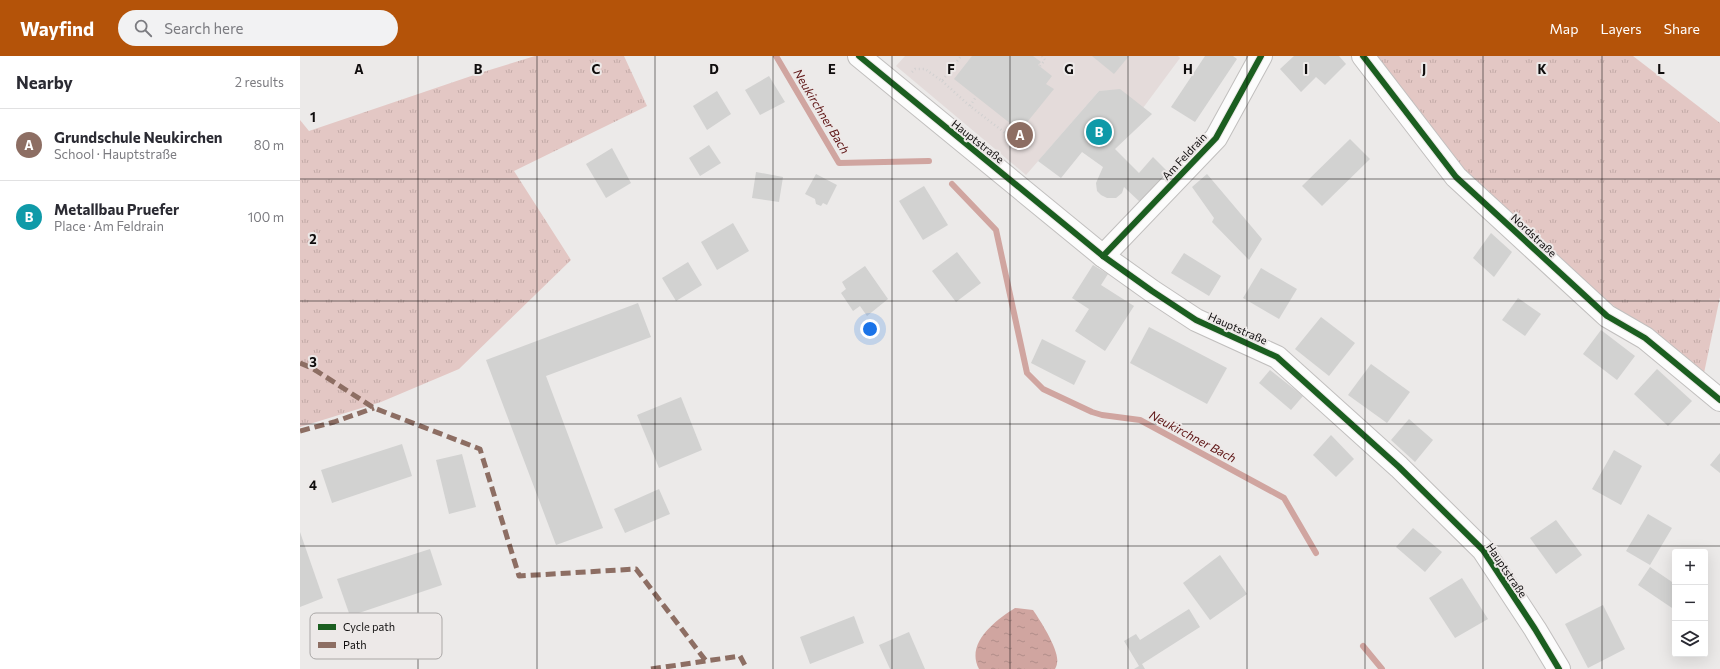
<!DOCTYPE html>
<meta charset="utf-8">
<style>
body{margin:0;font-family:Commissioner,sans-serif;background:#f2f2f3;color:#2b2b33}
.controls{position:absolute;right:12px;bottom:12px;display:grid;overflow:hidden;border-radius:4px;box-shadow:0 4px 16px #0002}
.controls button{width:36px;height:36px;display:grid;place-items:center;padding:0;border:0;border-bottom:1px solid #e1e1e2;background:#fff;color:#2b2b33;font:20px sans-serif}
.you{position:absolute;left:570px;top:273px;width:14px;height:14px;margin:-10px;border:3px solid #fff;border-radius:50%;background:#1a73e8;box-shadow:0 0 0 6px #1a73e833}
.badge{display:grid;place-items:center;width:26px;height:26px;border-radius:50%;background:#b45309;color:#fff;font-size:13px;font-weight:700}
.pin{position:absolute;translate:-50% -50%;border:2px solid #fff;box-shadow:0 1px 4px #0006}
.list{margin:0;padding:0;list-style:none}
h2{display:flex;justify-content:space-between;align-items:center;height:52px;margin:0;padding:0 16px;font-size:17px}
h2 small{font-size:13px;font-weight:400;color:#7c7c81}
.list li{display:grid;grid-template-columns:26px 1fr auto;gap:12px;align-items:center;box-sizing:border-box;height:72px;padding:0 16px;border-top:1px solid #e1e1e2}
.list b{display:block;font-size:15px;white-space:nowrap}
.list p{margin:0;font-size:13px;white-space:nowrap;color:#7c7c81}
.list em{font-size:13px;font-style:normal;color:#7c7c81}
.icon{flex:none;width:22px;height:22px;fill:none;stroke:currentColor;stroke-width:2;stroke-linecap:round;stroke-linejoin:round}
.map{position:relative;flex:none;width:1420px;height:613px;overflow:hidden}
header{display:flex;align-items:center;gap:24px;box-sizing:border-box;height:56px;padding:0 20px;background:#b45309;color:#fff}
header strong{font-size:19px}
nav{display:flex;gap:22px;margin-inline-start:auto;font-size:14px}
.search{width:280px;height:36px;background:#f2f2f3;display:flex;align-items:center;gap:10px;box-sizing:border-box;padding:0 14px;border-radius:22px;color:#7c7c81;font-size:15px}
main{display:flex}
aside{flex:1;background:#fff}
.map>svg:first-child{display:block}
.built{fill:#e4dbda}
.grass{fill:url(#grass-tufts)}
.water{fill:url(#water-ripples)}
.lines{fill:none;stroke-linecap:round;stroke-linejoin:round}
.stream{stroke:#d0a5a0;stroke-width:6}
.building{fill:#d2d2d1}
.street-casing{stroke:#c1bfbe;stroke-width:24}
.secondary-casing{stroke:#c1bfbe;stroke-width:24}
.path{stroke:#d1d0d0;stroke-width:2.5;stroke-dasharray:1 3;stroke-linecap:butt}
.street{stroke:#fcfcfc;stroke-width:22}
.secondary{stroke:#fcfcfc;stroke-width:22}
.quiet{stroke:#8d6e63;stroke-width:5;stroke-dasharray:10 5;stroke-linecap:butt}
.cycleway-casing{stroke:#ede9e8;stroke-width:8}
.cycleway{stroke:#1b5e20;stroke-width:6}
.grid{fill:none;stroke:#0f0d0d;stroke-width:1;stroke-opacity:0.55}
.labels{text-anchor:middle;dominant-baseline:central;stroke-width:4;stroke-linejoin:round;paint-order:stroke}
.street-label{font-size:11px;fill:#0f0d0d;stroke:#ede9e8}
.water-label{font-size:12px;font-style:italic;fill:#5c1212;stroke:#ede9e8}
.key{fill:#ede9e8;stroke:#aaa7a6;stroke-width:1}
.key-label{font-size:11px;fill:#0f0d0d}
.grid-label{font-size:13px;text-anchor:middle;font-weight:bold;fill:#0f0d0d;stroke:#ede9e8;stroke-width:4;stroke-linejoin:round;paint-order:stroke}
</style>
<header>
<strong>Wayfind</strong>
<div class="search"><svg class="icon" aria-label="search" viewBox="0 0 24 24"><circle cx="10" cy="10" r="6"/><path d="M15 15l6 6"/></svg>Search here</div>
<nav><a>Map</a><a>Layers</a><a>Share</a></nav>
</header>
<main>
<aside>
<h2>Nearby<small>2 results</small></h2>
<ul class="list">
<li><span class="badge" style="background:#8d6e63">A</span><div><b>Grundschule Neukirchen</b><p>School · Hauptstraße</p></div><em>80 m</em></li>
<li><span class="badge" style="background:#0f9aa8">B</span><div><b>Metallbau Pruefer</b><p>Place · Am Feldrain</p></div><em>100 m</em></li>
</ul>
</aside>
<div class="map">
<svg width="1420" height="613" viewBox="0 0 1420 613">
<defs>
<pattern id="grass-tufts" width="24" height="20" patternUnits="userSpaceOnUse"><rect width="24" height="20" fill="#e3c7c4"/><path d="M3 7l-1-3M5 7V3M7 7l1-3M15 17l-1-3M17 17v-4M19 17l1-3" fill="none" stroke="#c2aaa7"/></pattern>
<pattern id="water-ripples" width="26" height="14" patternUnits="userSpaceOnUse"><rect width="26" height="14" fill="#d0a5a0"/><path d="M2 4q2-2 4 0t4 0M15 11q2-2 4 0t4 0" fill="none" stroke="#b18d89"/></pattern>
</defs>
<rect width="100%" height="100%" fill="#eceae9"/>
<!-- built -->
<path class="built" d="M605,0H878L880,2L843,52L820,34L799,35L726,119L596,10Z"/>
<!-- grass -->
<g class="grass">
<path d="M235,0H324L347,50L214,115L271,204L159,313L81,346L0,371V64L9,75L183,16Z"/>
<path d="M1070,0H1333L1420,67V241L1404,317L1275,221L1167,118Z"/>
</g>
<!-- water -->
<path class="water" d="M715,552L733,554C740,564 760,595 757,607C757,609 756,611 755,613H679C665,587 696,564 715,552Z"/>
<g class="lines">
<!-- stream -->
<g class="stream">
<path d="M476,0L539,107L629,105"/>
<path d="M652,128L696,174L727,317L743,333L792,356L802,359L840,364L984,442L1016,497"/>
<path d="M1063,590L1082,613"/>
</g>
</g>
<!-- building -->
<g class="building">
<path d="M672,0H733L741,6L738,9L752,20L746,28L754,33L720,75L654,23Z"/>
<path d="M792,0H829L814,18Z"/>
<path d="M905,0H933L937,3L895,66L871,51Z"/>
<path d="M994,0H1039L1046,8L1025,29L1016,21L1001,36L980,13Z"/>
<path d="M469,20L485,46L460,59L445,34Z"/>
<path d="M820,33L852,58L815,93L839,117L853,101L869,117L841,147L824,131L822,137L816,142H807L801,139L797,135L796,127L803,111L782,96L761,122L738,105L799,35Z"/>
<path d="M417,35L431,58L407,74L393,50Z"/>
<path d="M1050,83L1070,103L1022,150L1002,130Z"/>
<path d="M409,89L421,107L400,120L389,102Z"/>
<path d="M312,92L331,127L306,142L286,108Z"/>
<path d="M456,116L483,121L479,146L452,142Z"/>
<path d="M516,118L537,129L527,149L523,147L521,150L516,148L515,143L505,138Z"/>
<path d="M907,118L962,183L949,204L912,166L914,162L892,131Z"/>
<path d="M624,130L648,169L623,184L599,145Z"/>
<path d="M433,167L449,195L417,214L401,186Z"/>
<path d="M1191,177L1212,196L1194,221L1173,202Z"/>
<path d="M657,196L681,227L656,246L632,215Z"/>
<path d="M884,197L921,220L909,240L871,217Z"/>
<path d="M388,206L402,229L376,245L362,222Z"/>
<path d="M793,209L808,218L801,229L834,250L805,295L775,275L789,253L772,242Z"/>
<path d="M565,210L588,243L567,260L560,250L553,255L541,237L546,233L542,226Z"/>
<path d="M961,212L997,233L979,263L943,242Z"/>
<path d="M1218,242L1241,258L1225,280L1202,264Z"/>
<path d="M338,247L351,281L246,320L303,472L256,489L186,304Z"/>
<path d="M1021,261L1055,287L1029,320L995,293Z"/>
<path d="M849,271L927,312L907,348L830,307Z"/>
<path d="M1301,274L1335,300L1317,324L1283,298Z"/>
<path d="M742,283L786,305L774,329L731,307Z"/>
<path d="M1071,308L1110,336L1087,367L1048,339Z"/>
<path d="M1357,313L1392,345L1368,370L1334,338Z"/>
<path d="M970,314L1003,340L991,354L959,327Z"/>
<path d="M381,341L402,394L359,412L337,359Z"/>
<path d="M1109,363L1133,384L1115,406L1091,384Z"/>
<path d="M1031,379L1054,403L1036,421L1013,399Z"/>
<path d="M102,388L112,420L32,447L21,414Z"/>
<path d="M1314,394L1342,410L1321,449L1292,433Z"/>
<path d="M1420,397V417L1410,409Z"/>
<path d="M162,398L176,451L149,458L136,404Z"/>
<path d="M359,433L370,458L325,477L314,453Z"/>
<path d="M1348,458L1372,472L1350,509L1326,495Z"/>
<path d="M1256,464L1282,499L1256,518L1230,482Z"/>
<path d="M1113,472L1142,496L1125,516L1096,491Z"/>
<path d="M0,476L23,542L0,551Z"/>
<path d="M130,493L142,529L50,560L37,523Z"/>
<path d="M920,499L947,538L910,564L883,527Z"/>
<path d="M1350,511L1375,528V554L1338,529Z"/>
<path d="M1162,522L1188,563L1155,582L1129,542Z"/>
<path d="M1303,549L1325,593L1288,612L1265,568Z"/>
<path d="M889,553L900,571L842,608L845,613H834L839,610L824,585L836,578L840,584Z"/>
<path d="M554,560L564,587L510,608L500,581Z"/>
<path d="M609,576L625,613H590L579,589Z"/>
</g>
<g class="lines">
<!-- street casing -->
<g class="street-casing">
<g id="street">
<path d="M1063,0L1156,121L1307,260L1345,282L1420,344"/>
<path d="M803,200L916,82L961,0"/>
</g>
</g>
<!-- secondary casing -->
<g class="secondary-casing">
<path id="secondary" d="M559,0L803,200L852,235L896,264L977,301L1099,411L1183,494L1235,573L1259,613"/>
</g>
<!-- path -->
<g class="path">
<path d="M740,10L745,4L742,0"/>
<path d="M612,16L615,13H625L642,25L661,0"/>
<path d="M642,25L670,50L722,90"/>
<path d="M670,50L676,41"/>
</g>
<!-- street -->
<use href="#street" class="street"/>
<!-- secondary -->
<use href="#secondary" class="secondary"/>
<!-- quiet -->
<g class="quiet">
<path d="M0,307L12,312L74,352L180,393L219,520L336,513L406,605"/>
<path d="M0,375L34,366L74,352"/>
<path d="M351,613L440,600L447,613"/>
</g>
<!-- cycleway casing -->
<g class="cycleway-casing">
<g id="cycleway">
<path d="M559,0L803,200L852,235L896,264L977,301L1099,411L1183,494L1235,573L1259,613"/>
<path d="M1063,0L1156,121L1307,260L1345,282L1420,344"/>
<path d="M803,200L916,82L961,0"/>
</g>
</g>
<!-- cycleway -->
<use href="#cycleway" class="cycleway"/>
</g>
<!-- grid -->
<path class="grid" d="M118,0V613M237,0V613M355,0V613M473,0V613M592,0V613M710,0V613M828,0V613M947,0V613M1065,0V613M1183,0V613M1302,0V613M0,123H1420M0,245H1420M0,368H1420M0,490H1420"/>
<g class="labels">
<!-- street labels -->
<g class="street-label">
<text transform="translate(678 85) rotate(38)">Hauptstraße</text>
<text transform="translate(884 100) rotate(-47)">Am Feldrain</text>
<text transform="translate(1234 179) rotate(43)">Nordstraße</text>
<text transform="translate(938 272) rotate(24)">Hauptstraße</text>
<text transform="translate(1207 514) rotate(56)">Hauptstraße</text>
</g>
<!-- water labels -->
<g class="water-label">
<text transform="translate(522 55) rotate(59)">Neukirchner Bach</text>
<text transform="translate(893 380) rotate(28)">Neukirchner Bach</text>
</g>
</g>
<!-- legend -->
<rect x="10" y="557" width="132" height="46" rx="6" class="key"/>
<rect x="18" y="568" width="18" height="6" fill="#1b5e20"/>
<rect x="18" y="586" width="18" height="6" fill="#8d6e63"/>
<g class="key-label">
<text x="43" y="575">Cycle path</text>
<text x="43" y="593">Path</text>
</g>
<g class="grid-label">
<text x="59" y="18">A</text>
<text x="178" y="18">B</text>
<text x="296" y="18">C</text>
<text x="414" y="18">D</text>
<text x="532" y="18">E</text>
<text x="651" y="18">F</text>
<text x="769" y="18">G</text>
<text x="888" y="18">H</text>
<text x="1006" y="18">I</text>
<text x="1124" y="18">J</text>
<text x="1242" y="18">K</text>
<text x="1361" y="18">L</text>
<text x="13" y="66">1</text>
<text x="13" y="188">2</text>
<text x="13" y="311">3</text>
<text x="13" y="434">4</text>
</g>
</svg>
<div class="controls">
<button>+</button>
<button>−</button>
<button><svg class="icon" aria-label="layers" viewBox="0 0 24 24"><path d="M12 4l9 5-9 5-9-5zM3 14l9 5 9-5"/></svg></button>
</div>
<div class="you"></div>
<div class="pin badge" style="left:720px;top:79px;background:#8d6e63">A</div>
<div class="pin badge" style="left:799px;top:76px;background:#0f9aa8">B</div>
</div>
</main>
